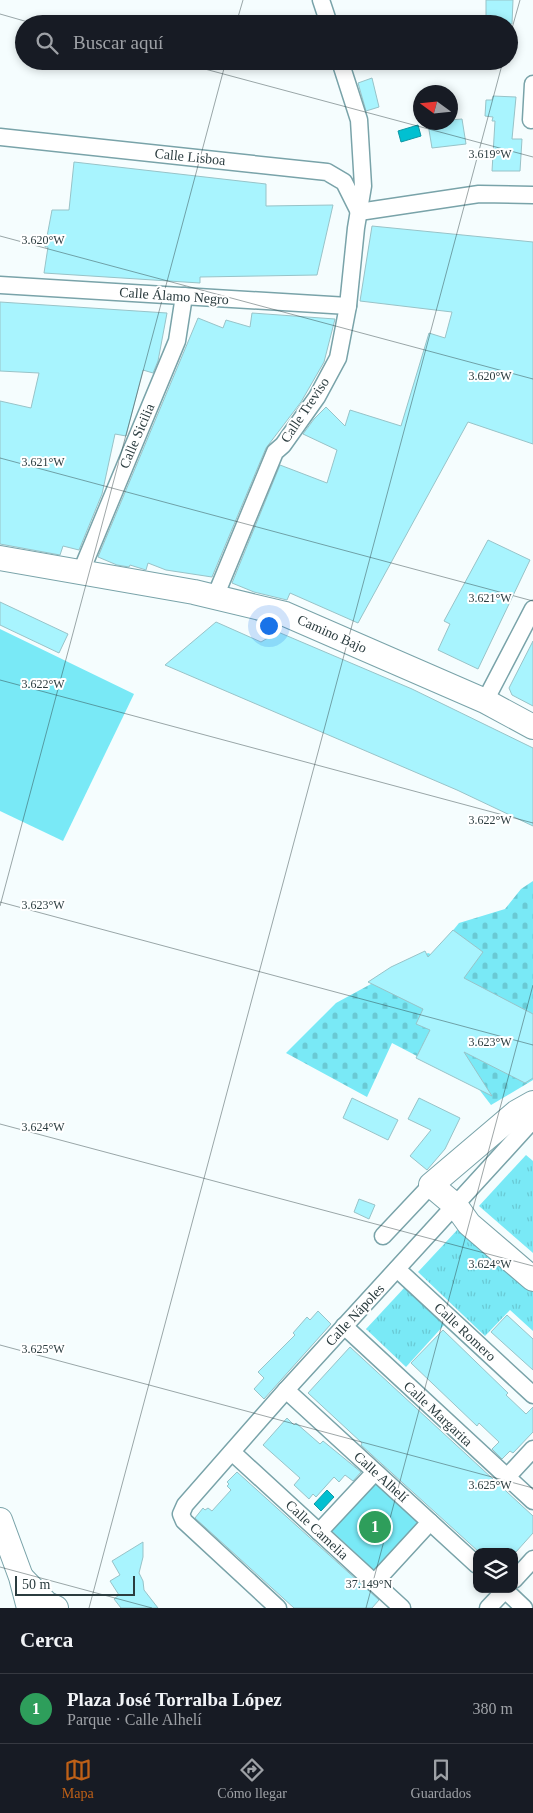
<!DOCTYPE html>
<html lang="es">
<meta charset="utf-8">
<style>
body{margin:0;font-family:Georgia,serif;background:#242831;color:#f1f3f6}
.controls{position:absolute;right:15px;bottom:15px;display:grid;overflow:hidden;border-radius:10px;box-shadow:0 2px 8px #0003}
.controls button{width:45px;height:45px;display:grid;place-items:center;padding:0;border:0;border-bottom:1px solid #363941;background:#171b24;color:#f1f3f6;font:25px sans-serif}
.compass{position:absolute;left:413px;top:85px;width:45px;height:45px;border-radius:50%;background:#171b24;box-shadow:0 2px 8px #0003;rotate:285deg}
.scale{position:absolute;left:15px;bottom:12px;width:120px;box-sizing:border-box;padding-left:5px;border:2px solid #2b3c3f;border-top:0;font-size:14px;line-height:18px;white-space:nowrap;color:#2b3c3f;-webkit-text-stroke:4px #fff;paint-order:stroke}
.you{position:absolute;left:268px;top:625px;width:18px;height:18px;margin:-12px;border:4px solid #fff;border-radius:50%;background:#1a73e8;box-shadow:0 0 0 8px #1a73e833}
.badge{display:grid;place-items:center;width:32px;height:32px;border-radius:50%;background:#be6017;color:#fff;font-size:16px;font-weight:700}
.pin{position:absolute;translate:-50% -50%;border:2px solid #fff;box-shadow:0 1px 5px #0006}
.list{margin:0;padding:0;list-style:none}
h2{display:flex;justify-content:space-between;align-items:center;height:65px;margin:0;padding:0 20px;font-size:21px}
h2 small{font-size:16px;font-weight:400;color:#9ea1a6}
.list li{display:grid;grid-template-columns:32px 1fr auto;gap:15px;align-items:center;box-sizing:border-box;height:70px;padding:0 20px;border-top:1px solid #363941}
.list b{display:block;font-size:19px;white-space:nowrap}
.list p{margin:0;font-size:16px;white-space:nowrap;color:#9ea1a6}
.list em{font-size:16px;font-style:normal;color:#9ea1a6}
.icon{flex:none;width:28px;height:28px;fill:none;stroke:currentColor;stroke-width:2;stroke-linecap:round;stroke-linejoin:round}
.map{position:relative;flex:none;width:533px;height:1608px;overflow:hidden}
.search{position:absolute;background:#171b24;box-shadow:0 2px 8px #0003;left:15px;right:15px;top:15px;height:55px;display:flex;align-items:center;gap:12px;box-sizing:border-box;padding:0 18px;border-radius:28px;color:#9ea1a6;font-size:19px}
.sheet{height:135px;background:#171b24}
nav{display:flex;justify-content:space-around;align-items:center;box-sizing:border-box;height:70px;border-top:1px solid #363941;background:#171b24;font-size:14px;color:#9ea1a6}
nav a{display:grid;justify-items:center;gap:2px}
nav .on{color:#be6017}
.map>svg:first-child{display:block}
.grass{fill:url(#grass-tufts)}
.cemetery{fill:url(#cemetery-stones)}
.green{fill:#79e9f6}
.water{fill:#01c0d1;stroke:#0e98a5}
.building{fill:#a8f4fe;stroke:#98c3c8}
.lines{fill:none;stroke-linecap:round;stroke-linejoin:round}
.street-casing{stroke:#79a3a9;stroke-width:19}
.secondary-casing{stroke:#79a3a9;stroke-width:26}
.street{stroke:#fff;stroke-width:16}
.secondary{stroke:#fff;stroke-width:24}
.ticks{fill:none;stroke:#2b3c3f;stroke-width:1;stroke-opacity:0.45}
.labels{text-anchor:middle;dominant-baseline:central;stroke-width:4;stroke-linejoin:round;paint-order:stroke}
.street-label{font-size:14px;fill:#2b3c3f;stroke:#fff}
.ticks-label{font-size:12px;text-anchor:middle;fill:#2b3c3f;stroke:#fff;stroke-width:4;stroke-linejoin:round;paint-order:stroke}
</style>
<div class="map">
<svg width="533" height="1608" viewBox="0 0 533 1608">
<defs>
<pattern id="grass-tufts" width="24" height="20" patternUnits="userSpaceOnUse" patternTransform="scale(1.25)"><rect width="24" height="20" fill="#79e9f6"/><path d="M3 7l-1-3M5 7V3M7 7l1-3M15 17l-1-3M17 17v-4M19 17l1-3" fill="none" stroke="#69c9d4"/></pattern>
<pattern id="cemetery-stones" width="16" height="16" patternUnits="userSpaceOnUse" patternTransform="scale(1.25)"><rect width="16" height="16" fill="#79e9f6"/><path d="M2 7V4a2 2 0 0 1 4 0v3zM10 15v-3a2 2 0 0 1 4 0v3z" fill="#69c9d4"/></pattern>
</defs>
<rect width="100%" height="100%" fill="#f5fdfe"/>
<!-- grass -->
<g class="grass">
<path d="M526,1155L533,1161V1253L479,1206Z"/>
<path d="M459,1228L533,1291V1331L510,1310L485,1336L418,1272Z"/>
<path d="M405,1287L445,1324L406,1367L366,1329Z"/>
</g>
<!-- cemetery -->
<path class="cemetery" d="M533,881V1080L491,1105L478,1088L392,1043L367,1097L286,1053L336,1003L428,953L433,955L459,923L505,909L521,889Z"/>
<!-- green -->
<g class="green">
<path d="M0,629L134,694L63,841L0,811Z"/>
<path d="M374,1481L421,1525L376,1572L330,1529Z"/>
</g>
<!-- water -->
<g class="water">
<path d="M418,125L421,136L401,142L398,131Z"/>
<path d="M327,1490L334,1497L321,1511L314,1504Z"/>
</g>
<!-- building -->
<g class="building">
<path d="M486,0H513L512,24H486Z"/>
<path d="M372,78L379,107L366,111L358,83Z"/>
<path d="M493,96L516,97L512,139H522L520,171H492L495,121H492L493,117L485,116L486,100H492Z"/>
<path d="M462,119L466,144L432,148L428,124L450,122V120Z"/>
<path d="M74,162L266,184V206L333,205L317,275L200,277V283L44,273L48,247H45L52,210H69Z"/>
<path d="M372,226L533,242V444L468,422L358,623L290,593L287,600L254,592L232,583L280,465L327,483L337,450L303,434L314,419L326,407L345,426L350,410L401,426L429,333L445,338L452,312L360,301Z"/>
<path d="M0,302L167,313L158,361L153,373L143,370L126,436L115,434L102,494L79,550L63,546L60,555L0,544V401L31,408L39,373L0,371Z"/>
<path d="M252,313L335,319L324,362L301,402L266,448L212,577L166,570L148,563L146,570L130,565L129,567L117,565L98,557L198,318L223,328L226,320L250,327Z"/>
<path d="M488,540L530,560L478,669L438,650L450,624L444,621Z"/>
<path d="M0,602L68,634L59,653L0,625Z"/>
<path d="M216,622L261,642L278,632L412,689L533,748V826L457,790L165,665Z"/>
<path d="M533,641V706L512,695L509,688Z"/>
<path d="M453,930L483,952L464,978L533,1014V1078L525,1083L464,1052L492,1096L416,1058L430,1030L416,1024L423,1009L368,982L391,967L425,951L428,957Z"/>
<path d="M352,1098L398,1120L388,1140L343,1118Z"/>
<path d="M419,1098L460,1118L445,1149L427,1170L410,1156L431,1130L408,1119Z"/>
<path d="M359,1199L375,1205L369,1219L354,1212Z"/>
<path d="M318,1311L331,1324L264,1399L254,1389L264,1378L258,1372L295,1335L293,1333L307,1317L310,1320Z"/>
<path d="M507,1315L533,1339V1370L491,1332Z"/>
<path d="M443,1330L508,1393L506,1395L526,1414L533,1407V1432L513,1453L510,1451L502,1459L492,1449L499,1442L479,1423L477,1426L411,1363Z"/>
<path d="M350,1347L533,1516V1533L516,1552H479L361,1445L362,1443L308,1393Z"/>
<path d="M287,1418L294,1425L296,1423L320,1444L323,1441L361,1472L353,1481L345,1475L339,1482L334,1477L316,1497L313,1494L309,1499L294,1485L300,1478L263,1445Z"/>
<path d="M237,1472L379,1600L372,1608H294L195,1518L203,1508L205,1510L208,1508L212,1511L221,1501L231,1490L227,1486L229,1484L227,1482Z"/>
<path d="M143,1542V1557L139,1573L143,1581L144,1590L158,1608H121L114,1599L119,1595L110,1581L120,1575L112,1561Z"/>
</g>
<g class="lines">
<!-- street casing -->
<g class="street-casing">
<g id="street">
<path d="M321,0L329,24"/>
<path d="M531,120L533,84"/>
<path d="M0,137L327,172L344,182L359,212"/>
<path d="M359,212L479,194L533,195"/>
<path d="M0,285L348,306"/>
<path d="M80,574L177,341L184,296"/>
<path d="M215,597L275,452L283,445L317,397L338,358L348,306L356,228L363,186L359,120L340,61"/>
<path d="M485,701L533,609"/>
<path d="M383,1236L431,1185"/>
<path d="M397,1269L533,1395"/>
<path d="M344,1326L533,1501"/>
<path d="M286,1390L477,1565"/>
<path d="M232,1452L402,1608"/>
<path d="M507,1477L533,1449"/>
<path d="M319,1532L375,1472"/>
<path d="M514,1580L533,1559"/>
<path d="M374,1583L430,1522"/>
<path d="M504,1589L524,1608"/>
<path d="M278,1608L184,1521L181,1514L185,1505L286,1390L533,1120"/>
<path d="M488,1608L506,1589"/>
</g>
</g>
<!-- secondary casing -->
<g class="secondary-casing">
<g id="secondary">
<path d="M0,558L194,592L285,614L485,701L533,727"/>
<path d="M533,1103L517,1112L431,1185L456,1206L469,1224L533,1279"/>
<path d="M0,1520L21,1577L29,1608"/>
<path d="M22,1578L47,1604L56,1608"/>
</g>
</g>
<!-- street -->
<use href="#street" class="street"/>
<!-- secondary -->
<use href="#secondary" class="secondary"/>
</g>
<!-- ticks -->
<path class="ticks" d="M0,14L35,24M236,24L243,0M509,39L520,0M175,61L533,157M0,236L533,379M0,458L533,601M0,680L533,823M0,902L533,1045M0,906L226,61M0,1124L533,1266M0,1345L533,1488M0,1567L152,1608M89,1608L503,61M366,1608L533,985"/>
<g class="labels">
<!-- street labels -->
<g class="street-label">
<text transform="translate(190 157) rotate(6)">Calle Lisboa</text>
<text transform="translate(174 296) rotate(4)">Calle Álamo Negro</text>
<text transform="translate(305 410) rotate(-56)">Calle Treviso</text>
<text transform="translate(137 436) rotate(-67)">Calle Sicilia</text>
<text transform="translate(332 634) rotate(24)">Camino Bajo</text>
<text transform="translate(355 1315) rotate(-47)">Calle Nápoles</text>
<text transform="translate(465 1332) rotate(43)">Calle Romero</text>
<text transform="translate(438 1414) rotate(43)">Calle Margarita</text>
<text transform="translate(381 1477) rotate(42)">Calle Alhelí</text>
<text transform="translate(317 1530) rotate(43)">Calle Camelia</text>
</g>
</g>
<g class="ticks-label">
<text x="490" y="158">3.619°W</text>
<text x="43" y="244">3.620°W</text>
<text x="490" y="380">3.620°W</text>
<text x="43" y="466">3.621°W</text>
<text x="490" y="602">3.621°W</text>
<text x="43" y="688">3.622°W</text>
<text x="490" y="824">3.622°W</text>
<text x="43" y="909">3.623°W</text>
<text x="490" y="1046">3.623°W</text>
<text x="43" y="1131">3.624°W</text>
<text x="490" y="1268">3.624°W</text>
<text x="43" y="1353">3.625°W</text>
<text x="490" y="1489">3.625°W</text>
<text x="369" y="1588">37.149°N</text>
</g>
</svg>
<div class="controls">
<button><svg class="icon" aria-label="layers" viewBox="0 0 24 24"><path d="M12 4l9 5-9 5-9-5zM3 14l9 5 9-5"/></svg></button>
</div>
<svg class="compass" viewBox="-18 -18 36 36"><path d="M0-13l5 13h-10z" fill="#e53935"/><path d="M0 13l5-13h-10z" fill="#9ea1a6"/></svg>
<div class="scale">50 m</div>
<div class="you"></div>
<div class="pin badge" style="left:375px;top:1527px;background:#2e9e5b">1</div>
<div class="search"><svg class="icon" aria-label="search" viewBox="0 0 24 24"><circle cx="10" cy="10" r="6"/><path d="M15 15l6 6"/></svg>Buscar aquí</div>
</div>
<section class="sheet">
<h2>Cerca<small></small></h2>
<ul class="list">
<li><span class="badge" style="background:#2e9e5b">1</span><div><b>Plaza José Torralba López</b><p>Parque · Calle Alhelí</p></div><em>380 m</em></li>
</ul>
</section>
<nav>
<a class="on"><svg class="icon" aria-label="map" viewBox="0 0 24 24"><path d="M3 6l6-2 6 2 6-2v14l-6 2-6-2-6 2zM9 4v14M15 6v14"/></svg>Mapa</a>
<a><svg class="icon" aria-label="directions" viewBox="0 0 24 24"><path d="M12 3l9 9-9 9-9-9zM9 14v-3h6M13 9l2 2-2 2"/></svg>Cómo llegar</a>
<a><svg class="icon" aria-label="saved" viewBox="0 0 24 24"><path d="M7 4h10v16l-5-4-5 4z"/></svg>Guardados</a>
</nav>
